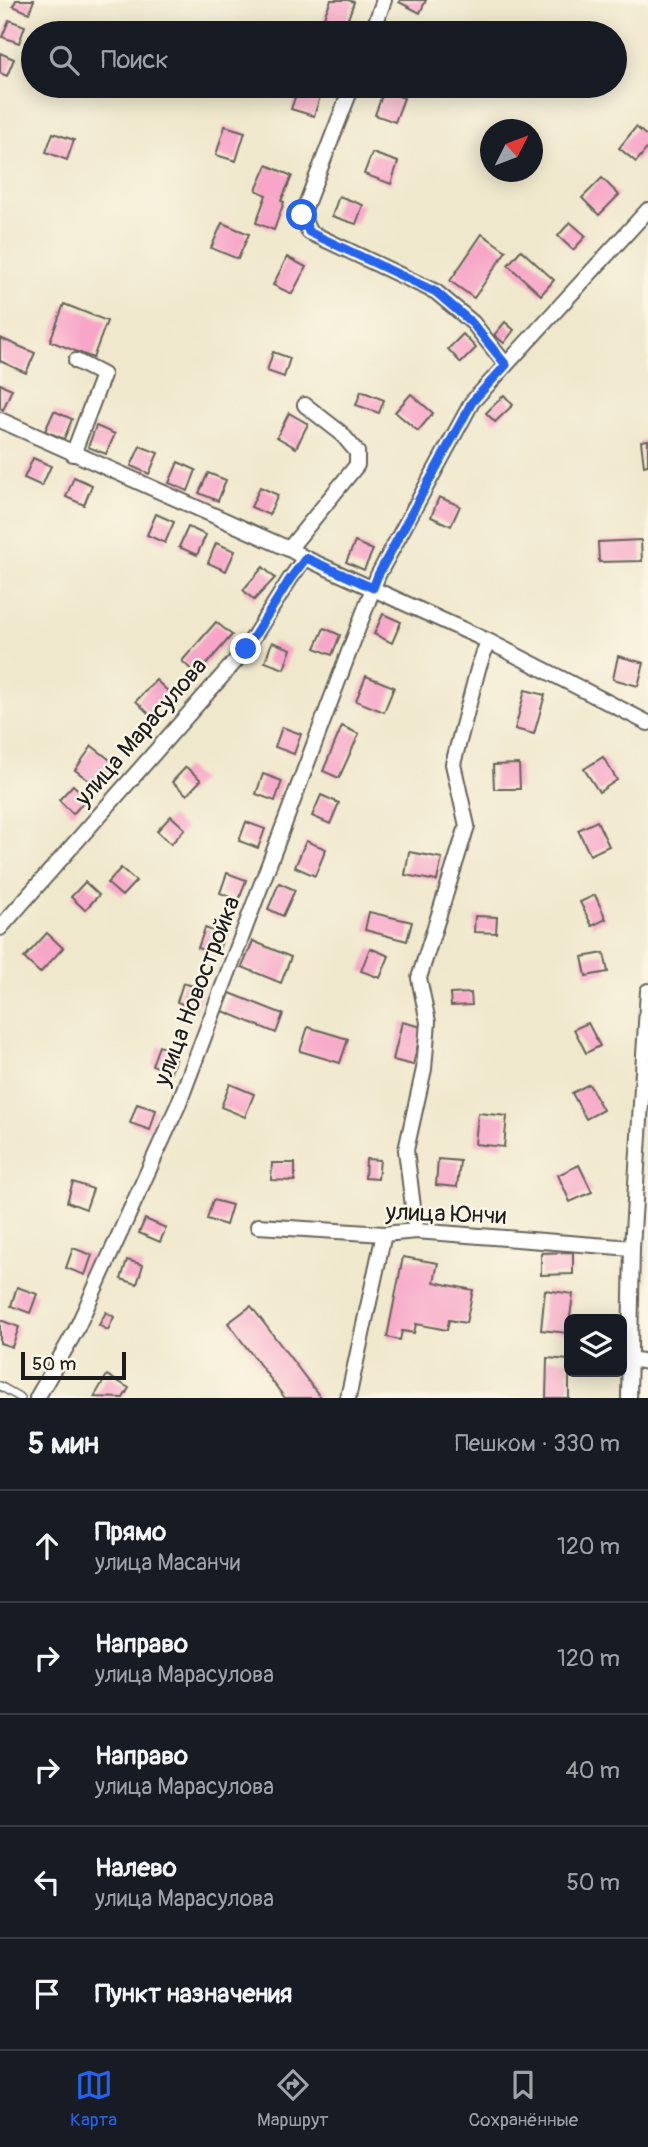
<!DOCTYPE html>
<html lang="ru">
<meta charset="utf-8">
<style>
body{margin:0;font-family:Pangolin,sans-serif;background:#20242c;color:#f1f3f6}
.controls{position:absolute;right:21px;bottom:21px;display:grid;overflow:hidden;border-radius:10px;box-shadow:0 4px 18px #0003}
.controls button{width:63px;height:63px;display:grid;place-items:center;padding:0;border:0;border-bottom:2px solid #363941;background:#171b24;color:#f1f3f6;font:35px sans-serif}
.compass{position:absolute;left:480px;top:119px;width:63px;height:63px;border-radius:50%;background:#171b24;box-shadow:0 4px 18px #0003;rotate:48deg}
.scale{position:absolute;left:21px;bottom:18px;width:105px;box-sizing:border-box;padding-left:7px;border:4px solid #1c1c1c;border-top:0;font-size:19px;line-height:24px;white-space:nowrap;color:#1c1c1c;-webkit-text-stroke:5px #fcf5e5;paint-order:stroke}
.stop{position:absolute;width:21px;height:21px;margin:-16px;border:5px solid #2563eb;border-radius:50%;background:#fff}
.stop.end{background:#2563eb;border-color:#fff;box-shadow:0 2px 7px #0008}
.list{margin:0;padding:0;list-style:none}
h2{display:flex;justify-content:space-between;align-items:center;height:91px;margin:0;padding:0 28px;font-size:30px}
h2 small{font-size:23px;font-weight:400;color:#9ea1a6}
.list li{display:grid;grid-template-columns:46px 1fr auto;gap:21px;align-items:center;box-sizing:border-box;height:112px;padding:0 28px;border-top:2px solid #363941}
.list b{display:block;font-size:26px;white-space:nowrap}
.list p{margin:0;font-size:23px;white-space:nowrap;color:#9ea1a6}
.list em{font-size:23px;font-style:normal;color:#9ea1a6}
.icon{flex:none;width:38px;height:38px;fill:none;stroke:currentColor;stroke-width:2;stroke-linecap:round;stroke-linejoin:round}
.map{position:relative;flex:none;width:648px;height:1398px;overflow:hidden}
.search{position:absolute;background:#171b24;box-shadow:0 4px 18px #0003;left:21px;right:21px;top:21px;height:77px;display:flex;align-items:center;gap:18px;box-sizing:border-box;padding:0 24px;border-radius:38px;color:#9ea1a6;font-size:26px}
.sheet{height:651px;background:#171b24}
nav{display:flex;justify-content:space-around;align-items:center;box-sizing:border-box;height:98px;border-top:2px solid #363941;background:#171b24;font-size:19px;color:#9ea1a6}
nav a{display:grid;justify-items:center;gap:4px}
nav .on{color:#2563eb}
.map>svg:first-child{display:block}
.building{fill:#f7a6c8}
.lines{fill:none;stroke-linecap:round;stroke-linejoin:round}
.service-casing{stroke:#66635a;stroke-width:10}
.minor-casing{stroke:#66635a;stroke-width:18}
.service{stroke:#fff;stroke-width:7}
.minor{stroke:#fff;stroke-width:14}
.route{stroke:#2563eb;stroke-width:9}
.labels{text-anchor:middle;dominant-baseline:central;stroke-width:5;stroke-linejoin:round;paint-order:stroke}
.street-label{font-size:24px;fill:#1c1c1c;stroke:#fcf5e5}
</style>
<div class="map">
<svg width="648" height="1398" viewBox="0 0 648 1398">
<rect width="100%" height="100%" fill="#fcf5e5"/>
<filter id="ink" filterUnits="userSpaceOnUse"><feTurbulence type="fractalNoise" baseFrequency=".0143" numOctaves="2"/><feDisplacementMap in="SourceGraphic" scale="14" xChannelSelector="R" yChannelSelector="G"/><feConvolveMatrix kernelMatrix="1 2 1 2 8 2 1 2 1" color-interpolation-filters="sRGB"/></filter>
<filter id="wash" filterUnits="userSpaceOnUse"><feTurbulence type="fractalNoise" baseFrequency=".00686" numOctaves="4" result="noise"/><feDisplacementMap in="SourceGraphic" scale="28" xChannelSelector="R" yChannelSelector="G"/><feGaussianBlur stdDeviation="1.57" result="paint"/><feColorMatrix in="noise" values="0 0 0 0 0 0 0 0 0 0 0 0 0 0 0 0 0 1.4 0 .05"/><feComposite in="paint" operator="in"/></filter>
<g filter="url(#wash)">
<rect width="100%" height="100%" fill="#efe8cc"/>
<g id="blocks">
<!-- building -->
<g class="building">
<path d="M16,0H34L29,13L13,6Z"/>
<path d="M331,0H348L354,2L345,27L323,19Z"/>
<path d="M400,0H426L420,13L399,2Z"/>
<path d="M9,20L25,26L19,43L2,37Z"/>
<path d="M0,53L14,59L7,76L0,73Z"/>
<path d="M299,86H308L322,90L314,116L291,109Z"/>
<path d="M384,90L404,98L395,122L375,115Z"/>
<path d="M225,126L245,132L236,161L216,155Z"/>
<path d="M636,127L648,137V147L636,162L619,148Z"/>
<path d="M53,133L74,140L67,160L46,152Z"/>
<path d="M372,153L398,162L391,184L364,174Z"/>
<path d="M267,165L292,176L281,201L284,202L274,230L256,223L266,195L256,190Z"/>
<path d="M602,178L619,195L599,215L582,198Z"/>
<path d="M339,196L363,205L356,224L332,216Z"/>
<path d="M570,222L586,236L573,250L558,236Z"/>
<path d="M222,223L249,234L238,259L211,248Z"/>
<path d="M482,234L506,251L474,298L450,281Z"/>
<path d="M521,250L554,280L541,295L508,265Z"/>
<path d="M287,257L306,267L292,294L273,285Z"/>
<path d="M64,304L107,321L93,358L50,341Z"/>
<path d="M505,322L514,330L504,343L494,335Z"/>
<path d="M463,334L476,348L461,363L448,349Z"/>
<path d="M0,338L35,353L26,373L0,361Z"/>
<path d="M273,352L290,358L284,377L267,371Z"/>
<path d="M0,384L12,389L3,410L0,408Z"/>
<path d="M361,391L384,400L379,413L356,405Z"/>
<path d="M411,394L433,413L418,431L395,412Z"/>
<path d="M504,395L513,405L495,422L486,413Z"/>
<path d="M54,411L72,419L64,439L45,431Z"/>
<path d="M289,413L308,424L296,448L277,437Z"/>
<path d="M96,426L115,434L106,454L88,447Z"/>
<path d="M648,440V465L644,466L641,441Z"/>
<path d="M140,446L158,453L149,474L131,466Z"/>
<path d="M33,458L51,466L42,486L24,478Z"/>
<path d="M178,462L196,470L188,491L169,483Z"/>
<path d="M208,473L226,480L218,501L199,493Z"/>
<path d="M74,477L92,485L84,505L66,497Z"/>
<path d="M260,487L278,495L269,515L251,507Z"/>
<path d="M439,497L460,506L451,526L431,517Z"/>
<path d="M156,514L174,522L165,543L147,535Z"/>
<path d="M188,527L206,535L197,555L179,547Z"/>
<path d="M641,540L642,561L599,562L598,542Z"/>
<path d="M355,542L373,550L364,570L346,562Z"/>
<path d="M216,543L235,551L226,571L208,563Z"/>
<path d="M263,567L275,578L254,600L243,590Z"/>
<path d="M383,614L401,622L392,643L374,634Z"/>
<path d="M216,622L232,635L197,675L182,661Z"/>
<path d="M324,628L340,635L332,655L315,648Z"/>
<path d="M272,642L291,649L284,669L265,662Z"/>
<path d="M618,656L644,663L638,686L613,679Z"/>
<path d="M366,676L394,687L384,712L356,701Z"/>
<path d="M156,680L172,695L151,716L136,701Z"/>
<path d="M525,690L545,695L534,734L515,729Z"/>
<path d="M342,726L359,734L339,778L323,771Z"/>
<path d="M282,727L301,734L294,754L275,747Z"/>
<path d="M92,746L114,763L96,786L75,770Z"/>
<path d="M603,757L617,780L599,792L584,769Z"/>
<path d="M519,764L520,789H494L493,765Z"/>
<path d="M186,767L201,780L187,795L172,782Z"/>
<path d="M263,774L282,781L275,801L256,794Z"/>
<path d="M73,785L87,798L73,814L59,800Z"/>
<path d="M321,795L339,803L330,824L312,816Z"/>
<path d="M171,816L185,829L171,844L157,831Z"/>
<path d="M597,821L609,846L590,855L578,830Z"/>
<path d="M246,822L265,829L258,848L239,841Z"/>
<path d="M306,841L326,849L315,876L295,867Z"/>
<path d="M409,852L442,858L437,881L405,875Z"/>
<path d="M121,868L136,881L122,896L107,883Z"/>
<path d="M227,873L246,880L239,900L220,893Z"/>
<path d="M85,882L99,895L85,910L71,897Z"/>
<path d="M279,883L295,890L283,916L268,909Z"/>
<path d="M595,895L606,919L592,926L580,902Z"/>
<path d="M369,912L412,922L407,941L365,930Z"/>
<path d="M475,916L497,917L496,933L474,932Z"/>
<path d="M205,928L224,935L217,955L198,948Z"/>
<path d="M47,933L63,948L40,973L24,958Z"/>
<path d="M253,941L291,957L281,983L242,967Z"/>
<path d="M370,948L389,956L380,978L361,971Z"/>
<path d="M604,953L608,972L586,976L582,957Z"/>
<path d="M183,983L203,989L196,1009L177,1002Z"/>
<path d="M230,993L283,1014L276,1033L223,1011Z"/>
<path d="M471,993L472,1005L451,1006L450,994Z"/>
<path d="M402,1022L422,1027L413,1065L393,1060Z"/>
<path d="M588,1023L600,1046L586,1053L574,1029Z"/>
<path d="M308,1027L348,1039L340,1063L300,1051Z"/>
<path d="M159,1046L178,1052L171,1072L152,1065Z"/>
<path d="M230,1084L254,1094L245,1117L221,1107Z"/>
<path d="M589,1084L603,1110L586,1119L572,1093Z"/>
<path d="M137,1104L156,1110L150,1130L130,1123Z"/>
<path d="M478,1113L507,1116L504,1147L475,1144Z"/>
<path d="M366,1159L380,1160L378,1179L365,1178Z"/>
<path d="M438,1159L460,1161L457,1187L436,1185Z"/>
<path d="M272,1163H295V1181L271,1180Z"/>
<path d="M579,1165L592,1192L570,1202L558,1175Z"/>
<path d="M73,1182L93,1189L86,1209L67,1202Z"/>
<path d="M213,1200L232,1205L226,1225L207,1219Z"/>
<path d="M145,1219L166,1228L160,1242L139,1233Z"/>
<path d="M73,1248L92,1255L85,1275L66,1268Z"/>
<path d="M573,1252V1274L541,1275V1253Z"/>
<path d="M403,1257L438,1263L434,1282L473,1290L466,1323L449,1320L447,1330L416,1324L414,1333L402,1331L400,1340L387,1337Z"/>
<path d="M127,1260L143,1265L137,1284L121,1279Z"/>
<path d="M17,1287L37,1294L30,1313L11,1306Z"/>
<path d="M545,1290L573,1294L568,1333L541,1330Z"/>
<path d="M251,1306L321,1398H285L228,1323Z"/>
<path d="M106,1312L114,1317L108,1330L99,1325Z"/>
<path d="M0,1320L19,1327L12,1347L0,1343Z"/>
<path d="M547,1358L569,1360V1398H546Z"/>
<path d="M107,1375L129,1388L123,1398L94,1397Z"/>
</g>
</g>
</g>
<g filter="url(#ink)">
<use href="#blocks" fill-opacity="0" stroke="#66635a" stroke-width="2"/>
<g class="lines">
<!-- service casing -->
<g class="service-casing">
<path id="service" d="M0,1386L21,1398"/>
</g>
<!-- minor casing -->
<g class="minor-casing">
<g id="minor">
<path d="M372,33L384,0"/>
<path d="M352,86L302,215L309,232L436,292L473,323L506,365"/>
<path d="M0,420L289,549L305,558L488,641L648,723"/>
<path d="M73,454L103,375L76,361"/>
<path d="M289,549L357,465V452L341,433L305,405"/>
<path d="M0,928L246,649L290,579L305,558"/>
<path d="M258,1226L384,1234L416,1231L632,1248"/>
<path d="M416,1231L406,1150L424,1069L428,1022L419,978L467,826L453,764L478,669L488,641"/>
<path d="M630,1359L648,1362"/>
<path d="M37,1398L76,1330L179,1103L378,575L472,402L648,210"/>
<path d="M348,1398L384,1234"/>
<path d="M629,1398L632,1248L648,991"/>
</g>
</g>
<!-- service -->
<use href="#service" class="service"/>
<!-- minor -->
<use href="#minor" class="minor"/>
</g>
</g>
<g class="lines" filter="url(#ink)">
<!-- route -->
<path class="route" d="M246,649L290,579L306,558L373,588L378,575L472,402L506,365L472,323L436,292L309,232L302,215"/>
</g>
<g class="labels">
<!-- street labels -->
<g class="street-label">
<text transform="translate(141 732) rotate(-49)">улица Марасулова</text>
<text transform="translate(197 991) rotate(-69)">улица Новостройка</text>
<text transform="translate(446 1214) rotate(2)">улица Юнчи</text>
</g>
</g>
</svg>
<div class="controls">
<button><svg class="icon" aria-label="layers" viewBox="0 0 24 24"><path d="M12 4l9 5-9 5-9-5zM3 14l9 5 9-5"/></svg></button>
</div>
<svg class="compass" viewBox="-18 -18 36 36"><path d="M0-13l5 13h-10z" fill="#e53935"/><path d="M0 13l5-13h-10z" fill="#9ea1a6"/></svg>
<div class="scale">50 m</div>
<div class="stop" style="left:302px;top:215px"></div>
<div class="stop end" style="left:246px;top:649px"></div>
<div class="search"><svg class="icon" aria-label="search" viewBox="0 0 24 24"><circle cx="10" cy="10" r="6"/><path d="M15 15l6 6"/></svg>Поиск</div>
</div>
<section class="sheet">
<h2>5 мин<small>Пешком · 330 m</small></h2>
<ul class="list">
<li><svg class="icon" aria-label="ahead" viewBox="0 0 24 24"><path d="M12 20V5M6 11l6-6 6 6"/></svg><div><b>Прямо</b><p>улица Масанчи</p></div><em>120 m</em></li>
<li><svg class="icon" aria-label="right" viewBox="0 0 24 24"><path d="M7 20v-9h11M14 6l5 5-5 5"/></svg><div><b>Направо</b><p>улица Марасулова</p></div><em>120 m</em></li>
<li><svg class="icon" aria-label="right" viewBox="0 0 24 24"><path d="M7 20v-9h11M14 6l5 5-5 5"/></svg><div><b>Направо</b><p>улица Марасулова</p></div><em>40 m</em></li>
<li><svg class="icon" aria-label="left" viewBox="0 0 24 24"><path d="M17 20v-9H6M10 6l-5 5 5 5"/></svg><div><b>Налево</b><p>улица Марасулова</p></div><em>50 m</em></li>
<li><svg class="icon" aria-label="arrive" viewBox="0 0 24 24"><path d="M6 21V4h12l-3 4 3 4H6"/></svg><div><b>Пункт назначения</b></div></li>
</ul>
</section>
<nav>
<a class="on"><svg class="icon" aria-label="map" viewBox="0 0 24 24"><path d="M3 6l6-2 6 2 6-2v14l-6 2-6-2-6 2zM9 4v14M15 6v14"/></svg>Карта</a>
<a><svg class="icon" aria-label="directions" viewBox="0 0 24 24"><path d="M12 3l9 9-9 9-9-9zM9 14v-3h6M13 9l2 2-2 2"/></svg>Маршрут</a>
<a><svg class="icon" aria-label="saved" viewBox="0 0 24 24"><path d="M7 4h10v16l-5-4-5 4z"/></svg>Сохранённые</a>
</nav>
